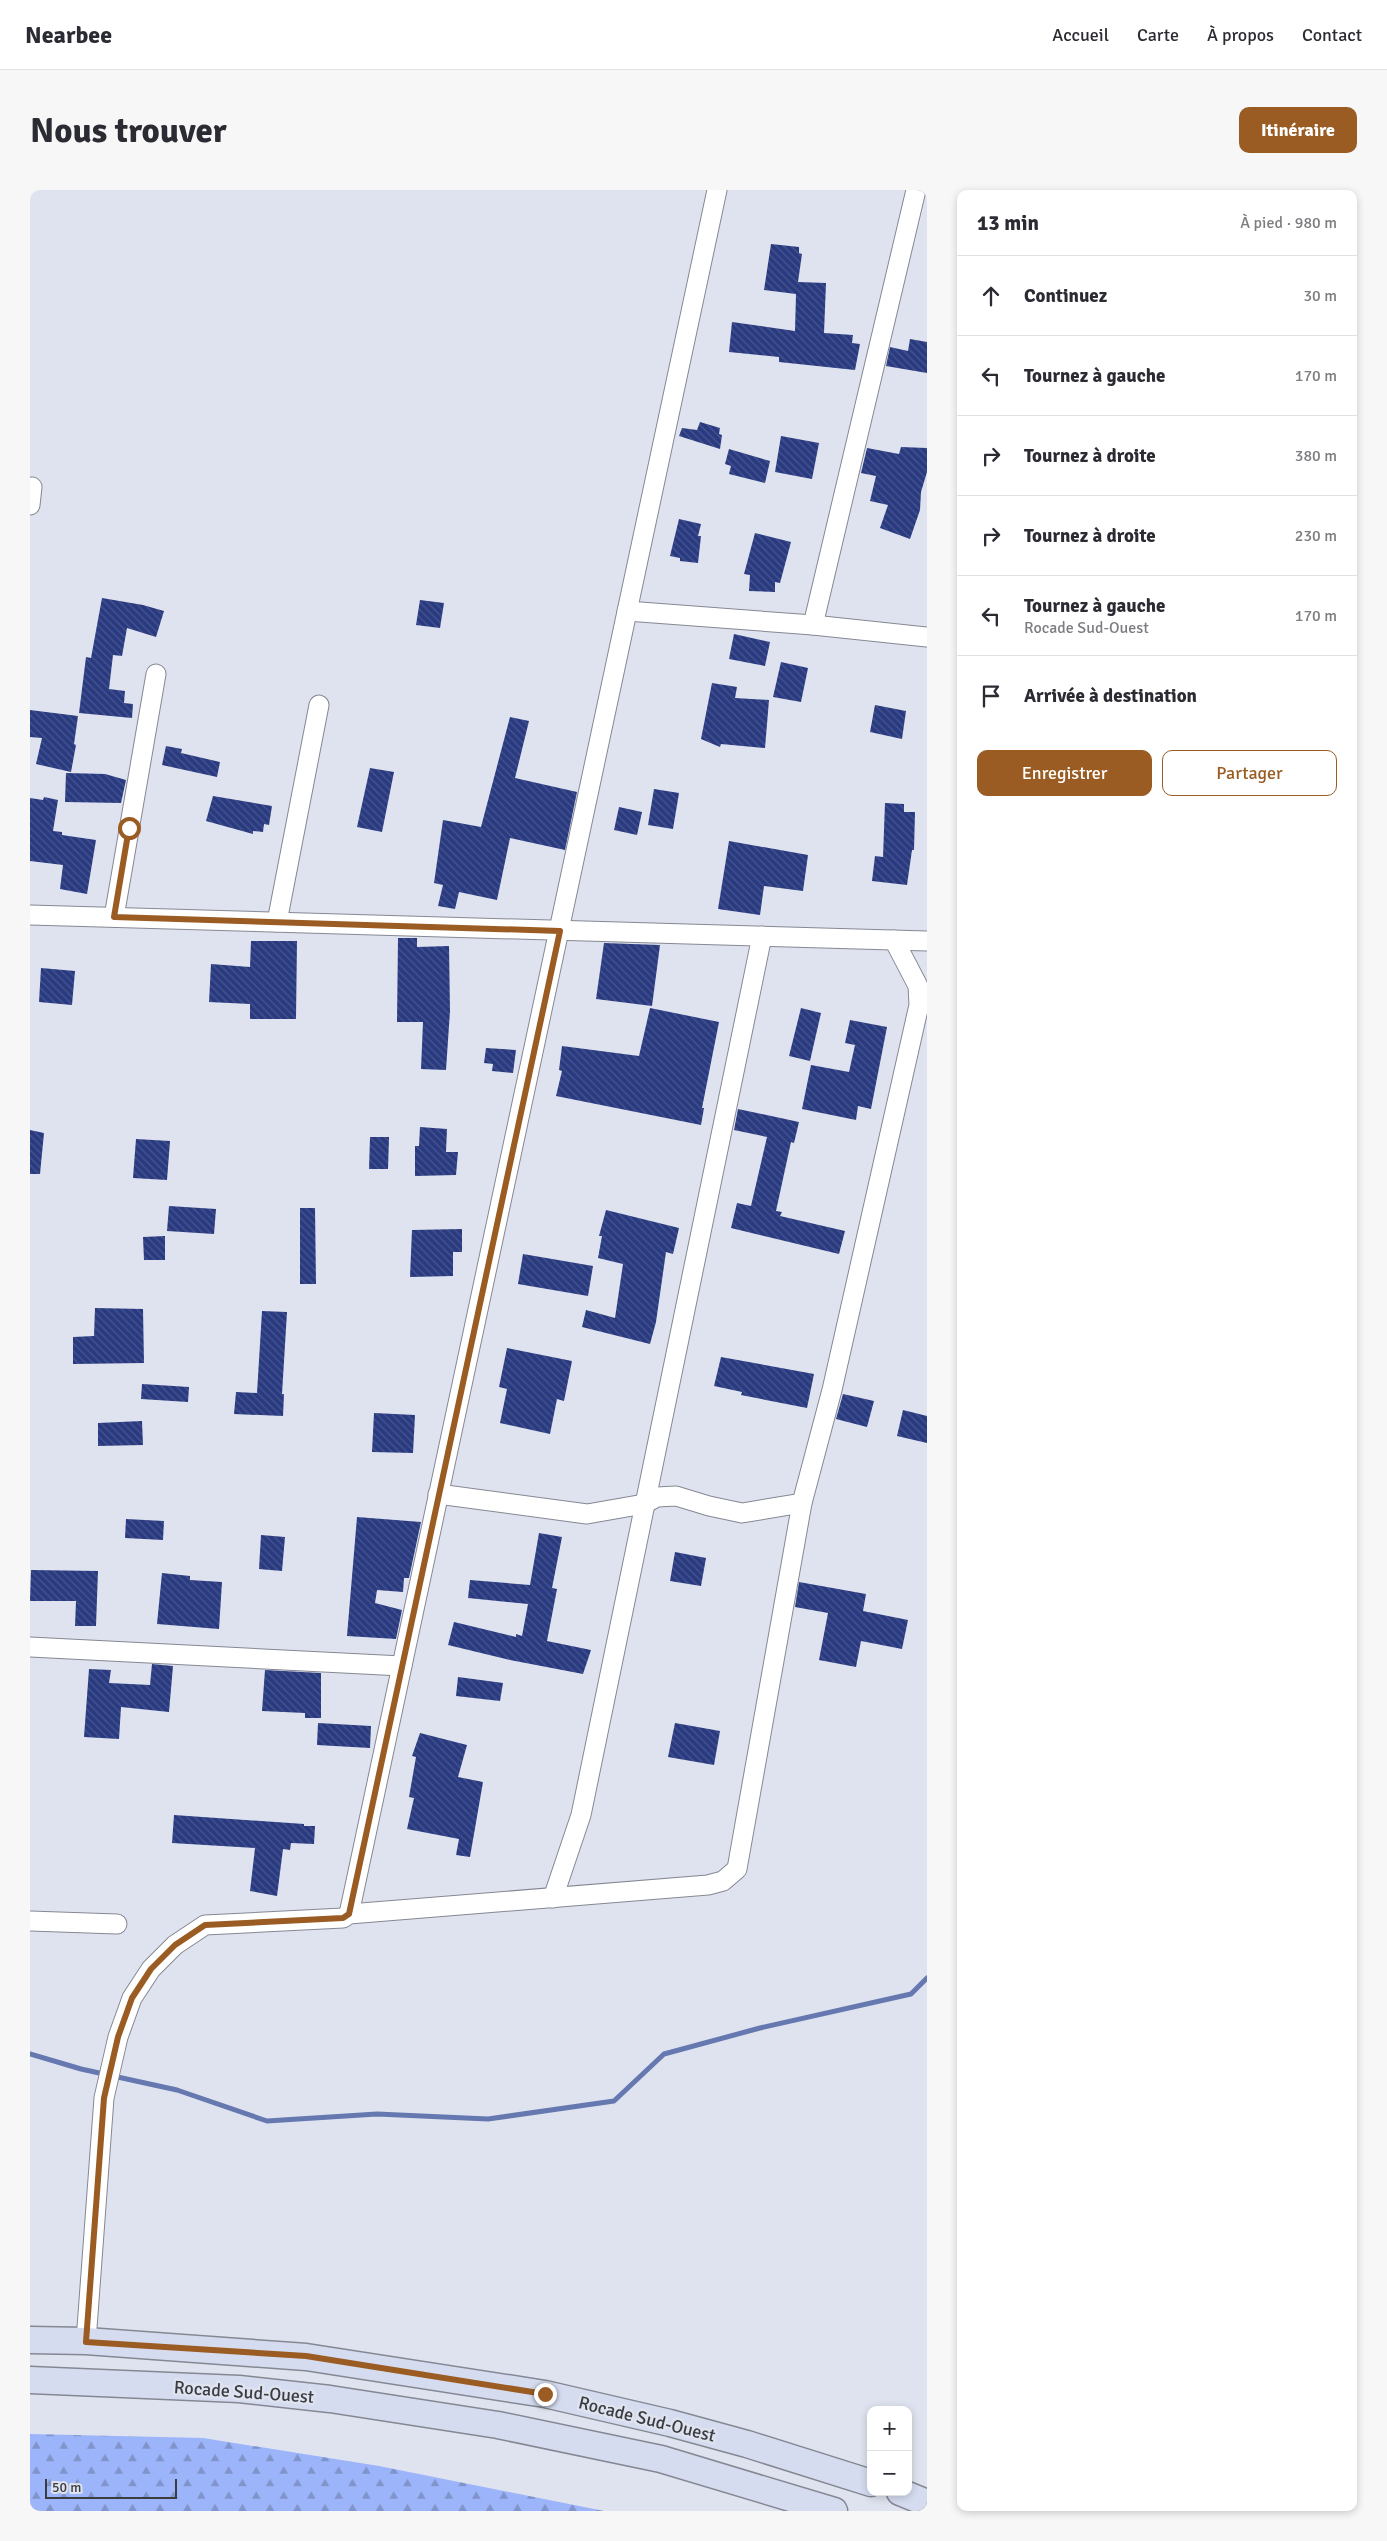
<!DOCTYPE html>
<html lang="fr">
<meta charset="utf-8">
<style>
body{margin:0;font-family:Signika,sans-serif;background:#f7f7f7;color:#2b2b33}
.controls{position:absolute;right:15px;bottom:15px;display:grid;overflow:hidden;border-radius:10px;box-shadow:0 2px 8px #0003}
.controls button{width:45px;height:45px;display:grid;place-items:center;padding:0;border:0;border-bottom:1px solid #e1e1e2;background:#fff;color:#2b2b33;font:25px sans-serif}
.scale{position:absolute;left:15px;bottom:12px;width:132px;box-sizing:border-box;padding-left:5px;border:2px solid #3a3c40;border-top:0;font-size:14px;line-height:18px;white-space:nowrap;color:#3a3c40;-webkit-text-stroke:4px #dfe3ef;paint-order:stroke}
.stop{position:absolute;width:15px;height:15px;margin:-11px;border:4px solid #9a5c22;border-radius:50%;background:#fff}
.stop.end{background:#9a5c22;border-color:#fff;box-shadow:0 1px 5px #0008}
.list{margin:0;padding:0;list-style:none}
h2{display:flex;justify-content:space-between;align-items:center;height:65px;margin:0;padding:0 20px;font-size:21px}
h2 small{font-size:16px;font-weight:400;color:#7c7c81}
.list li{display:grid;grid-template-columns:32px 1fr auto;gap:15px;align-items:center;box-sizing:border-box;height:80px;padding:0 20px;border-top:1px solid #e1e1e2}
.list b{display:block;font-size:19px;white-space:nowrap}
.list p{margin:0;font-size:16px;white-space:nowrap;color:#7c7c81}
.list em{font-size:16px;font-style:normal;color:#7c7c81}
.actions{display:flex;gap:10px;padding:15px 20px}
.actions a{flex:1;padding:11px 0;border:1px solid #9a5c22;border-radius:10px;text-align:center;font-size:18px;color:#9a5c22}
.actions .main{background:#9a5c22;color:#fff}
.icon{flex:none;width:28px;height:28px;fill:none;stroke:currentColor;stroke-width:2;stroke-linecap:round;stroke-linejoin:round}
.map{position:relative;flex:none;width:897px;height:2321px;overflow:hidden;border-radius:10px}
header{display:flex;align-items:center;gap:30px;box-sizing:border-box;height:70px;padding:0 25px;background:#fff;border-bottom:1px solid #e1e1e2}
header strong{font-size:24px}
nav{display:flex;gap:28px;margin-inline-start:auto;font-size:18px}
.intro{display:flex;align-items:center;justify-content:space-between;box-sizing:border-box;height:120px;padding:0 30px}
h1{margin:0;font-size:35px}
.button{padding:12px 22px;border-radius:10px;background:#9a5c22;color:#fff;font-size:18px;font-weight:700}
main{display:flex;gap:30px;padding:0 30px}
aside{flex:1;background:#fff;border-radius:10px;box-shadow:0 2px 8px #0003}
.map>svg:first-child{display:block}
.forest{fill:url(#forest-firs)}
.lines{fill:none;stroke-linecap:round;stroke-linejoin:round}
.stream{stroke:#6678b0;stroke-width:5}
.building{fill:url(#building-back-hatch)}
.street-casing{stroke:#858893;stroke-width:21}
.secondary-casing{stroke:#858893;stroke-width:29}
.street{stroke:#fff;stroke-width:19}
.secondary{stroke:#d6dcf0;stroke-width:26}
.route{stroke:#9a5c22;stroke-width:6}
.labels{text-anchor:middle;dominant-baseline:central;stroke-width:5;stroke-linejoin:round;paint-order:stroke}
.street-label{font-size:18px;fill:#3a3c40;stroke:#dfe3ef}
</style>
<header>
<strong>Nearbee</strong>
<nav><a>Accueil</a><a>Carte</a><a>À propos</a><a>Contact</a></nav>
</header>
<div class="intro"><h1>Nous trouver</h1><a class="button">Itinéraire</a></div>
<main>
<div class="map">
<svg width="897" height="2321" viewBox="0 0 897 2321">
<defs>
<pattern id="forest-firs" width="22" height="20" patternUnits="userSpaceOnUse" patternTransform="scale(1.25)"><rect width="22" height="20" fill="#9cb4f9"/><path d="M5 1l3.5 6h-7zM16 11l3.5 6h-7z" fill="#8094cb"/></pattern>
<pattern id="building-back-hatch" width="6" height="6" patternUnits="userSpaceOnUse" patternTransform="scale(1.25)"><rect width="6" height="6" fill="#293a80"/><path d="M-1 5l2 2M0 0l6 6M5-1l2 2" fill="none" stroke="#48568e"/></pattern>
</defs>
<rect width="100%" height="100%" fill="#dfe3ef"/>
<!-- forest -->
<path class="forest" d="M0,2244L173,2248L349,2276L574,2321H0Z"/>
<g class="lines">
<!-- stream -->
<path class="stream" d="M0,1864L51,1879L147,1900L237,1931L347,1924L458,1929L584,1911L634,1864L730,1838L881,1804L897,1788"/>
</g>
<!-- building -->
<g class="building">
<path d="M741,54L769,57V63L772,64L768,92L796,93L794,143L823,145L822,153L830,154L825,180L749,172V167L699,162L702,132L765,141L766,104L734,100Z"/>
<path d="M880,149L897,152V183L856,176L860,157L878,161Z"/>
<path d="M670,232L690,238L689,244L692,245L690,259L649,246L652,238L667,240Z"/>
<path d="M751,246L789,253L782,289L745,282Z"/>
<path d="M871,257L897,258V282L891,302L890,320L880,349L850,338L858,315L840,311L846,286L831,283L837,258L869,264Z"/>
<path d="M699,259L740,271L735,293L699,284L701,276L695,274Z"/>
<path d="M649,329L671,334L668,346H671L668,373L650,371V368L640,366Z"/>
<path d="M725,343L761,352L750,393L745,392V402L719,401L720,385L714,384Z"/>
<path d="M72,408L113,415L134,421L126,447L97,438L92,466L83,465L79,499L95,501L94,513L103,514L102,528L49,523L56,467L61,468Z"/>
<path d="M390,410L414,413L410,438L386,435Z"/>
<path d="M704,444L740,452L735,476L699,469Z"/>
<path d="M751,472L778,478L771,512L743,507Z"/>
<path d="M682,493L707,497L705,508L739,510L735,558L691,554L690,557L671,549Z"/>
<path d="M845,515L876,521L872,549L840,542Z"/>
<path d="M0,520L48,526L44,554L46,555L41,582L6,574L12,548L0,547Z"/>
<path d="M480,527L499,531L485,588L547,602L535,660L480,648L467,710L429,702L425,719L408,716L413,695L404,693L413,630L451,637Z"/>
<path d="M136,556L152,559L151,563L190,572L187,587L132,575Z"/>
<path d="M340,578L364,582L352,642L327,637Z"/>
<path d="M36,583L75,584L96,590L91,613L35,612Z"/>
<path d="M624,599L649,603L643,639L618,635Z"/>
<path d="M183,606L242,616L239,635L234,634L233,642L223,641V644L176,631Z"/>
<path d="M14,607L28,610L23,641L32,642V645L66,650L57,704L30,699L33,675L0,671V608L13,610Z"/>
<path d="M855,613L874,614V622H885L884,660H882L877,695L842,691L845,666L853,667Z"/>
<path d="M589,617L612,622L607,645L584,640Z"/>
<path d="M699,651L778,665L773,701L734,696L730,725L688,719Z"/>
<path d="M368,748H387V757L419,756L420,821L416,880L391,879L393,832H367Z"/>
<path d="M221,751H267L266,829H220V814L179,812L181,774L220,777Z"/>
<path d="M574,753L630,755L622,816L566,809Z"/>
<path d="M11,778L45,781L42,815L9,812Z"/>
<path d="M620,818L689,832L672,918H674L671,935L526,906L532,881L529,880L532,856L609,866Z"/>
<path d="M771,818L791,823L780,871L759,866Z"/>
<path d="M820,830L857,837L841,919L828,916L826,930L772,919L781,875L819,882L825,855L815,853Z"/>
<path d="M456,858L486,860L483,883L462,881L463,874L454,873Z"/>
<path d="M708,919L769,932L764,953L761,952L746,1021L752,1022L750,1026L815,1041L809,1064L701,1038L707,1013L721,1016L737,947L704,940Z"/>
<path d="M390,937L417,939L416,962H428L426,985L385,986V956H389Z"/>
<path d="M0,940L14,943L10,984H0Z"/>
<path d="M340,947H359L358,979H339Z"/>
<path d="M106,949L140,951L137,990L103,988Z"/>
<path d="M139,1016L186,1019L184,1044L137,1041Z"/>
<path d="M270,1018H285L286,1094H270Z"/>
<path d="M576,1020L649,1038L643,1064L636,1062L626,1132L620,1154L552,1137L556,1120L585,1128L593,1074L568,1068L572,1046H569Z"/>
<path d="M432,1039V1062H423V1086L380,1087L382,1040Z"/>
<path d="M135,1046V1070H114L113,1047Z"/>
<path d="M493,1064L563,1076L558,1106L488,1094Z"/>
<path d="M65,1118L113,1119L114,1173L43,1174V1147L64,1146Z"/>
<path d="M232,1121L257,1122L252,1204H254L253,1226L204,1224L206,1202L227,1203Z"/>
<path d="M477,1158L542,1171L534,1211L527,1209L520,1244L470,1233L477,1199L469,1197Z"/>
<path d="M691,1167L784,1184L777,1218L711,1205L712,1202L684,1196Z"/>
<path d="M112,1194L159,1197L158,1212L111,1209Z"/>
<path d="M813,1204L844,1211L837,1237L806,1229Z"/>
<path d="M873,1220L897,1226V1253L867,1246Z"/>
<path d="M344,1223L385,1225L383,1263L342,1262Z"/>
<path d="M112,1231L113,1255L68,1256V1233Z"/>
<path d="M327,1327L391,1332L379,1388H374L373,1402L347,1400L345,1413L372,1420L366,1449L317,1446Z"/>
<path d="M96,1329L134,1331L133,1350L95,1348Z"/>
<path d="M509,1343L532,1347L522,1398L527,1399L517,1451L561,1460L553,1484L480,1470L418,1455L424,1432L486,1447V1444L492,1446L498,1414L438,1408L440,1390L500,1395Z"/>
<path d="M231,1345L255,1347L252,1381L229,1379Z"/>
<path d="M645,1362L676,1368L671,1396L640,1391Z"/>
<path d="M1,1380L68,1381L66,1436H45L46,1411H0Z"/>
<path d="M132,1383L160,1386V1390L192,1392L189,1439L127,1434Z"/>
<path d="M769,1392L836,1404L833,1421L878,1430L872,1459L831,1451L826,1477L789,1470L798,1423L765,1417Z"/>
<path d="M122,1474L143,1476L139,1522L91,1517L89,1549L54,1547L59,1479L81,1480L79,1493L120,1495Z"/>
<path d="M235,1480L291,1483V1528H275V1523L232,1521Z"/>
<path d="M428,1487L473,1493L470,1511L426,1506Z"/>
<path d="M288,1533L341,1536L340,1558L287,1555Z"/>
<path d="M645,1533L690,1541L684,1575L638,1567Z"/>
<path d="M390,1543L437,1555L428,1587L453,1592L440,1667L426,1665L429,1649L377,1639L384,1608L379,1607L386,1567L382,1566Z"/>
<path d="M144,1625L274,1634V1636H285L284,1654L261,1653L260,1660L253,1659L247,1706L220,1701L225,1658L142,1653Z"/>
</g>
<g class="lines">
<!-- street casing -->
<g class="street-casing">
<g id="street">
<path d="M0,315L2,297"/>
<path d="M597,421L783,435L897,447"/>
<path d="M783,435L886,0"/>
<path d="M0,725L897,751"/>
<path d="M84,727L126,484"/>
<path d="M247,732L289,515"/>
<path d="M408,1304L557,1324L614,1314L627,1307L646,1306L679,1316L712,1323L772,1313"/>
<path d="M0,1457L372,1476"/>
<path d="M523,1708L551,1625L732,746"/>
<path d="M319,1724L687,0"/>
<path d="M0,1731L87,1734"/>
<path d="M56,2151L74,1908L88,1847L102,1808L121,1779L145,1755L175,1735L313,1728L319,1724L678,1695L693,1691L707,1679L772,1313L802,1200L889,815L888,796L864,750"/>
</g>
</g>
<!-- secondary casing -->
<g class="secondary-casing">
<g id="secondary">
<path d="M0,2150L56,2151L276,2167L515,2204L640,2233L717,2254L841,2293"/>
<path d="M0,2190L209,2199L300,2209L468,2235L631,2269L804,2321"/>
<path d="M870,2302L897,2313"/>
</g>
</g>
<!-- street -->
<use href="#street" class="street"/>
<!-- secondary -->
<use href="#secondary" class="secondary"/>
</g>
<g class="lines">
<!-- route -->
<path class="route" d="M99,638L84,727L530,741L319,1724L313,1728L175,1735L145,1755L121,1779L102,1808L88,1847L74,1908L56,2152L276,2166L515,2204"/>
</g>
<g class="labels">
<!-- street labels -->
<g class="street-label">
<text transform="translate(214 2202) rotate(4)">Rocade Sud-Ouest</text>
<text transform="translate(617 2229) rotate(14)">Rocade Sud-Ouest</text>
</g>
</g>
</svg>
<div class="controls">
<button>+</button>
<button>−</button>
</div>
<div class="scale">50 m</div>
<div class="stop" style="left:99px;top:638px"></div>
<div class="stop end" style="left:515px;top:2204px"></div>
</div>
<aside>
<h2>13 min<small>À pied · 980 m</small></h2>
<ul class="list">
<li><svg class="icon" aria-label="ahead" viewBox="0 0 24 24"><path d="M12 20V5M6 11l6-6 6 6"/></svg><div><b>Continuez</b></div><em>30 m</em></li>
<li><svg class="icon" aria-label="left" viewBox="0 0 24 24"><path d="M17 20v-9H6M10 6l-5 5 5 5"/></svg><div><b>Tournez à gauche</b></div><em>170 m</em></li>
<li><svg class="icon" aria-label="right" viewBox="0 0 24 24"><path d="M7 20v-9h11M14 6l5 5-5 5"/></svg><div><b>Tournez à droite</b></div><em>380 m</em></li>
<li><svg class="icon" aria-label="right" viewBox="0 0 24 24"><path d="M7 20v-9h11M14 6l5 5-5 5"/></svg><div><b>Tournez à droite</b></div><em>230 m</em></li>
<li><svg class="icon" aria-label="left" viewBox="0 0 24 24"><path d="M17 20v-9H6M10 6l-5 5 5 5"/></svg><div><b>Tournez à gauche</b><p>Rocade Sud-Ouest</p></div><em>170 m</em></li>
<li><svg class="icon" aria-label="arrive" viewBox="0 0 24 24"><path d="M6 21V4h12l-3 4 3 4H6"/></svg><div><b>Arrivée à destination</b></div></li>
</ul>
<div class="actions"><a class="main">Enregistrer</a><a>Partager</a></div>
</aside>
</main>
